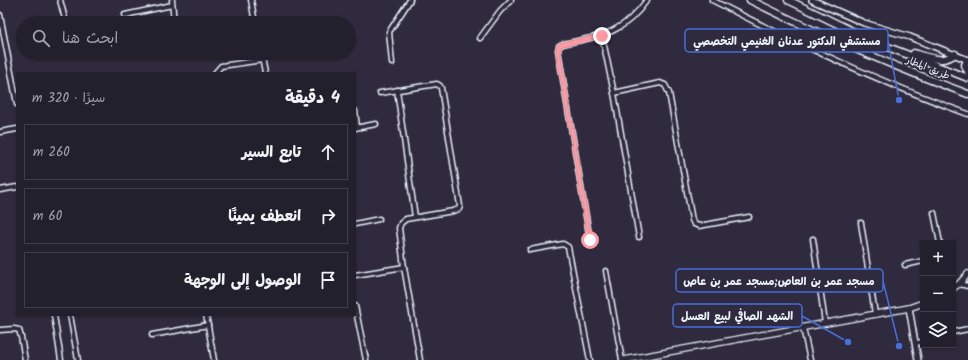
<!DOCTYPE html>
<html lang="ar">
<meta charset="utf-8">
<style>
body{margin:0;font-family:Kalam,"Playpen Sans Arabic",sans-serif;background:#2b2836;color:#f1f3f6;direction:rtl}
.controls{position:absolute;right:12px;bottom:12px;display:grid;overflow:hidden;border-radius:0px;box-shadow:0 1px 3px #0004}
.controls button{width:36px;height:36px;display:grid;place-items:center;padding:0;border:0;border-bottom:1px solid #403e4a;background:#23202e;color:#f1f3f6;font:20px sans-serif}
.stop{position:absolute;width:12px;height:12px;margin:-9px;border:3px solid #ff9aa2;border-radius:50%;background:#fff}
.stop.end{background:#ff9aa2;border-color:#fff;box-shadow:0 1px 4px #0008}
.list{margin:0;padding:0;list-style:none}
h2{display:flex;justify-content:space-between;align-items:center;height:52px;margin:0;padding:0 16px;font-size:17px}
h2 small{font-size:13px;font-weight:400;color:#a3a3aa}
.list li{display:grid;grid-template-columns:26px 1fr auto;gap:12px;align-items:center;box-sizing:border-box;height:56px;margin:0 8px 8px;padding:0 8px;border:1px solid #403e4a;border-radius:0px}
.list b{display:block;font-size:15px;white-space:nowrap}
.list em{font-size:13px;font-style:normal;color:#a3a3aa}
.icon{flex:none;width:22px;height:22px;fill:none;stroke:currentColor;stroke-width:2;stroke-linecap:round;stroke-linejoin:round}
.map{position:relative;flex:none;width:968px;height:360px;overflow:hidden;direction:ltr}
.search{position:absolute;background:#23202e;box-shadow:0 1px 3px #0004;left:16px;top:16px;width:340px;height:44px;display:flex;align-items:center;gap:10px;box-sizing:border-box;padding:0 14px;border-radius:22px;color:#a3a3aa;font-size:15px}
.panel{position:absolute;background:#23202e;box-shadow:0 1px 3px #0004;left:16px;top:72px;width:340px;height:244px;border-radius:0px;direction:rtl}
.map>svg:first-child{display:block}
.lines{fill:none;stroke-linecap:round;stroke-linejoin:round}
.minor-casing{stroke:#e8f1f8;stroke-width:7}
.tertiary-casing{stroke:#e8f1f8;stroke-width:8}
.secondary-casing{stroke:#e8f1f8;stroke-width:8}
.trunk-casing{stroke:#e8f1f8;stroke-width:9}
.minor{stroke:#2f2a3d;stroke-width:4}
.tertiary{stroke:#2f2a3d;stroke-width:5}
.secondary{stroke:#2f2a3d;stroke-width:5.5}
.trunk{stroke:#2f2a3d;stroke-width:6}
.route{stroke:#ff9aa2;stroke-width:5}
.labels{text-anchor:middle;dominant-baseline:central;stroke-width:4;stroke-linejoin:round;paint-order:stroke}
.street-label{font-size:10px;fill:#e8f1f8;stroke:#2f2a3d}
.leader{fill:none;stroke:#466fde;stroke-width:1.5}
.callout-dot{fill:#466fde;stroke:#2f2a3d;stroke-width:1.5}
.callout{fill:#2f2a3d;stroke:#466fde;stroke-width:1.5}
.callout-label{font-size:11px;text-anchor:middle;font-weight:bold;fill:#e8f1f8}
</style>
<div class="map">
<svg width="968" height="360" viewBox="0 0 968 360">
<rect width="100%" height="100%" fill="#2f2a3d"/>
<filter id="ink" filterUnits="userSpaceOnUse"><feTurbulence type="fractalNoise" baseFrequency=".025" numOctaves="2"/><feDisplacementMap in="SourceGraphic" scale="8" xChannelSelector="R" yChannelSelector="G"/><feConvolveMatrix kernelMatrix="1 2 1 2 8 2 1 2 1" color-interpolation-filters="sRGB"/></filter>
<g filter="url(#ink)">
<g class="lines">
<!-- minor casing -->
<g class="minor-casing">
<g id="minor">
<path d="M60,0L65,19"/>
<path d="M172,0L174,23"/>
<path d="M251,0L255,23"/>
<path d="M712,0C795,43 880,82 968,114"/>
<path d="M0,15L17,104"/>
<path d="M125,15L172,5"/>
<path d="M602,36L614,93L639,237"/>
<path d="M480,38L500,11L511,0"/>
<path d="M261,53L265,73"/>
<path d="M392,63L389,32L410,0"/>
<path d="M215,73L221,66L262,60"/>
<path d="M397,90L415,217"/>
<path d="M380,93L437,84L440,86L441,88L460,206L459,209L453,211L406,219L401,223L399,228L404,267L420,360"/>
<path d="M614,93L660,83L665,85L669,93L692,220L694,224L699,226L749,217"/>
<path d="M355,111L357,127"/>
<path d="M355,128L376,124"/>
<path d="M0,132L17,129"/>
<path d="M0,190L17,187"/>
<path d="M934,213L940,243"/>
<path d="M861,223L875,314"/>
<path d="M355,224L379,219"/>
<path d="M813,239L825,323"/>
<path d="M590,240L558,50L559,46L563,44C601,36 623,34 647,0"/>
<path d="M530,250L563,244L568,247L590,360"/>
<path d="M905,265L923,261"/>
<path d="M606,271L622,360"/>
<path d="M355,275L404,267"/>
<path d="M959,284L968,286"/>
<path d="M355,306L366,360"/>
<path d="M54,315L61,360"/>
<path d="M70,315L78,360"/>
<path d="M206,315L214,360"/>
<path d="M803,328L810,360"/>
<path d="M0,330L14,329L19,330L21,337L25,360"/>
<path d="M953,332L968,329"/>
<path d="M152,335L208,325"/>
<path d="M915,343L923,342"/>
</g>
</g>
<!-- tertiary casing -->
<g class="tertiary-casing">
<g id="tertiary">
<path d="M812,0L864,23L910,37L968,60"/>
<path d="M909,308L918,360"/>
</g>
</g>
<!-- secondary casing -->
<g class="secondary-casing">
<g id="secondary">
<path d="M953,288L959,284L968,274"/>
<path d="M624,360L909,308L923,303"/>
</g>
</g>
<!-- trunk casing -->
<g class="trunk-casing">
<g id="trunk">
<path d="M750,0C821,35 894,67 968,94"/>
<path d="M788,0L875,42L968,78"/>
<path d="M914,53C927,57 943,64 955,54"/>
<path d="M967,60L965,65L968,72"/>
</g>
</g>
<!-- minor -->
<use href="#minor" class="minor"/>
<!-- tertiary -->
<use href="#tertiary" class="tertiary"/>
<!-- secondary -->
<use href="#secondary" class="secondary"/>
<!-- trunk -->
<use href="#trunk" class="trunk"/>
</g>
</g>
<g class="lines" filter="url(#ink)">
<!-- route -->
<path class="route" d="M590,240L558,50L559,46L563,44L602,36"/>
</g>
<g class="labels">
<!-- street labels -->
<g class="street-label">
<text transform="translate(928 68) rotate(22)">طريق المطار</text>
</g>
</g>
<!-- callouts -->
<path class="leader" d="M899 100L888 41M899 346L883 281M848 342L802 316"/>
<g class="callout-dot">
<circle cx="899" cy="100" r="4"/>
<circle cx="899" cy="346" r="4"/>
<circle cx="848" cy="342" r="4"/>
</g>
<g class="callout">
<rect x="685" y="29" width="203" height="23" rx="4"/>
<rect x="676" y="269" width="207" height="23" rx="4"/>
<rect x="673" y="304" width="129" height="23" rx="4"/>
</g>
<g class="callout-label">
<text x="787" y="45">مستشفي الدكتور عدنان الغنيمي التخصصي</text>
<text x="779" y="285">مسجد عمر بن العاص;مسجد عمر بن عاص</text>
<text x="737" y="320">الشهد الصافي لبيع العسل</text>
</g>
</svg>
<div class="controls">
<button>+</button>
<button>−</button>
<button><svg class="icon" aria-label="layers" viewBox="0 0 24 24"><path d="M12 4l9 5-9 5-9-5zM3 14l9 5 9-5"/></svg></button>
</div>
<div class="stop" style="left:590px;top:240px"></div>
<div class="stop end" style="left:602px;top:36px"></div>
<div class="search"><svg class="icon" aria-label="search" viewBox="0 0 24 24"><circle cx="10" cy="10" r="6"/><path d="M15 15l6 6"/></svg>ابحث هنا</div>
<section class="panel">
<h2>4 دقيقة<small>سيرًا · 320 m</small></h2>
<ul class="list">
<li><svg class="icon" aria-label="ahead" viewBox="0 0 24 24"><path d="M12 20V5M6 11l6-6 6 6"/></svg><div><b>تابع السير</b></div><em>260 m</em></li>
<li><svg class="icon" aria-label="right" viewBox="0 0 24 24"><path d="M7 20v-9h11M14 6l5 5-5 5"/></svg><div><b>انعطف يمينًا</b></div><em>60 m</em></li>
<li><svg class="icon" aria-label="arrive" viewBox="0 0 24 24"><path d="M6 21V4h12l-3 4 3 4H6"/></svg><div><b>الوصول إلى الوجهة</b></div></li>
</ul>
</section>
</div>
